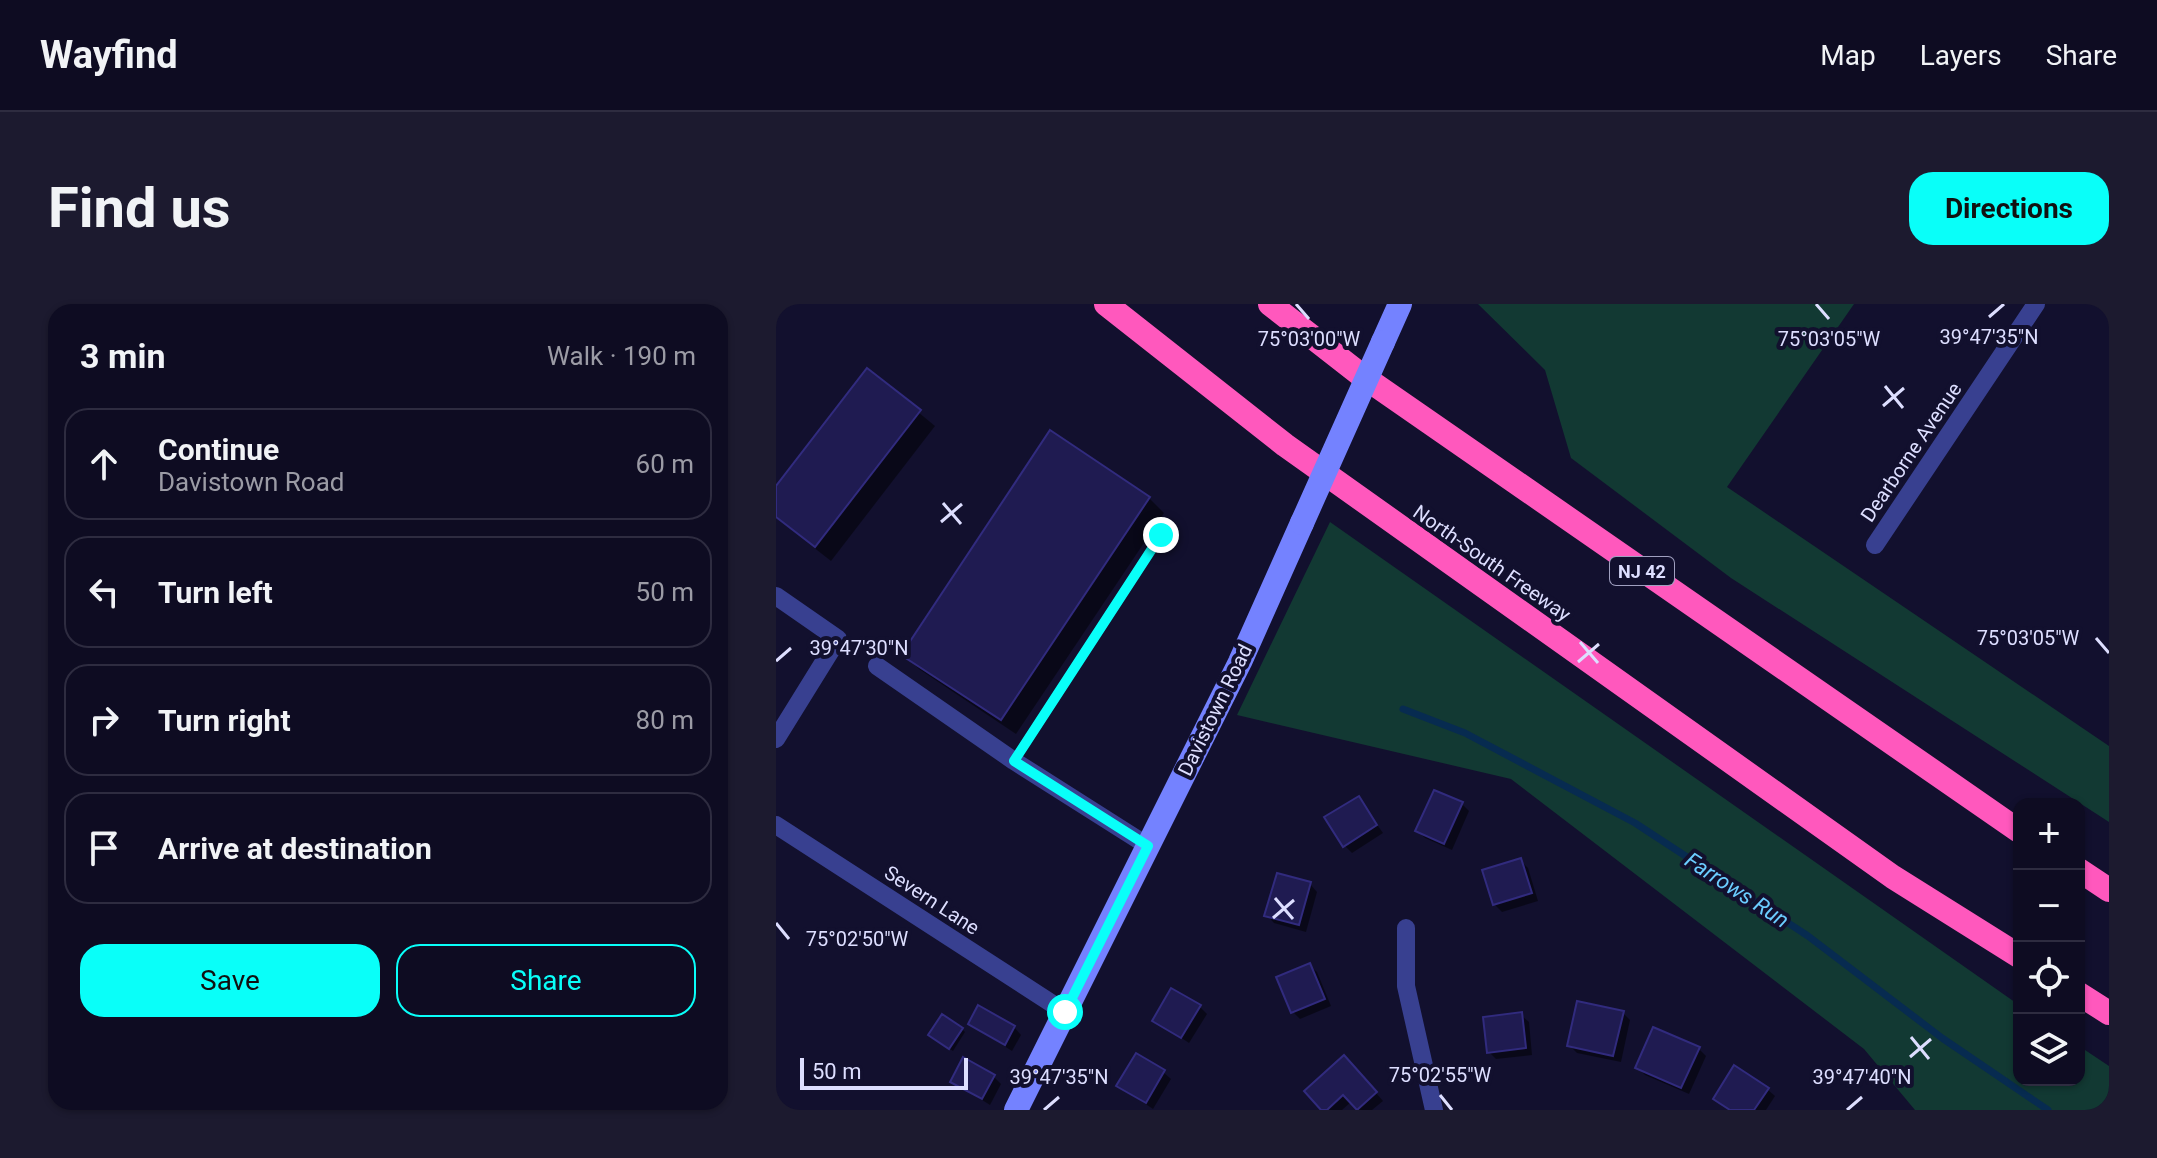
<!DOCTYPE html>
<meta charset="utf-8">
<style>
body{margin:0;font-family:Roboto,sans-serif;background:#1c1a2f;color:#f1f3f6}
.controls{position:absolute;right:24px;bottom:24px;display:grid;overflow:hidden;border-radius:16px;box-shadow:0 2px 6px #0004}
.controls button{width:72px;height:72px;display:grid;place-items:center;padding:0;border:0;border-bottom:2px solid #2e2c40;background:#0e0c22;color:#f1f3f6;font:40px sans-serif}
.scale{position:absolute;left:24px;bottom:20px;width:168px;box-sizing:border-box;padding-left:8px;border:4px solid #dddeff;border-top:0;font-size:22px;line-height:28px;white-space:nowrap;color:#dddeff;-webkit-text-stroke:6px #12102e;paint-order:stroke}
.stop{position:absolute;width:24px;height:24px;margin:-18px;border:6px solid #09fff9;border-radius:50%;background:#fff}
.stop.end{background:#09fff9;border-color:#fff;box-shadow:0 2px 8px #0008}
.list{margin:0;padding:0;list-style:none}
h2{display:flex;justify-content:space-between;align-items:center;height:104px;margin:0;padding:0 32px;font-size:34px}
h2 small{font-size:26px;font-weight:400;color:#9b9ba5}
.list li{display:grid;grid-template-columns:52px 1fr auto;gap:24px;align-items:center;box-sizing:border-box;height:112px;margin:0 16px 16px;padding:0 16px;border:2px solid #2e2c40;border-radius:24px}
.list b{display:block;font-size:30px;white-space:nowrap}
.list p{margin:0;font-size:26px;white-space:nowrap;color:#9b9ba5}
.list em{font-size:26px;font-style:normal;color:#9b9ba5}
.actions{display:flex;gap:16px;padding:24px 32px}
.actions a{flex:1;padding:18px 0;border:2px solid #09fff9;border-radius:24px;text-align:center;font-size:28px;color:#09fff9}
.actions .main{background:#09fff9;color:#111}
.icon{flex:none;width:44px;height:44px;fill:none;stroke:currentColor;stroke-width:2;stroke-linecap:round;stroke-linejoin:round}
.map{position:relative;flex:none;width:1333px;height:806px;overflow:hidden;border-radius:24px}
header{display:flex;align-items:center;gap:48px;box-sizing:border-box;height:112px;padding:0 40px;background:#0e0c22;border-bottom:2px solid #2e2c40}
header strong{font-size:38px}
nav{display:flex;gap:44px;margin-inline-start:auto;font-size:28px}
.intro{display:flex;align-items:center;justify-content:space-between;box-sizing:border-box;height:192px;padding:0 48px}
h1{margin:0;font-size:56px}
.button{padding:20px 36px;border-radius:24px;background:#09fff9;color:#111;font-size:28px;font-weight:700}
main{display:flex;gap:48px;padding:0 48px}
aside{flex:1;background:#0e0c22;border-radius:24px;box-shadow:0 2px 6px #0004}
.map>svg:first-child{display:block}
.green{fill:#123933}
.shadow{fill:#0007}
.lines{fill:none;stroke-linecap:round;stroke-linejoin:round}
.stream{stroke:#072b50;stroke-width:7}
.building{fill:#1f1b51;stroke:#312b7e;stroke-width:2}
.lane{stroke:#384090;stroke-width:9}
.street{stroke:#384090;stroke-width:18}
.secondary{stroke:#7482ff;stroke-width:24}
.highway{stroke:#ff58bd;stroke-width:24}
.secondary-bridge{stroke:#7482ff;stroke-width:24}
.route{stroke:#09fff9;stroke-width:10}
.ticks{fill:none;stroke:#dddeff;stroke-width:3}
.labels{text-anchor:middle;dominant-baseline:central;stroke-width:8;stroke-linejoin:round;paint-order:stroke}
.shield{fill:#12102e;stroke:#a0a0c0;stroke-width:2}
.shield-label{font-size:18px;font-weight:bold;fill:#dddeff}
.street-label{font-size:20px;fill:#dddeff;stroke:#12102e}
.water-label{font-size:22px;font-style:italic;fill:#6bcdff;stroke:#12102e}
.ticks-label{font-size:20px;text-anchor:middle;fill:#dddeff;stroke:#12102e;stroke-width:8;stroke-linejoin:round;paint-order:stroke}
</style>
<header>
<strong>Wayfind</strong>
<nav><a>Map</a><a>Layers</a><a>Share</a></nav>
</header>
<div class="intro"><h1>Find us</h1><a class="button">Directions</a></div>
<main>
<aside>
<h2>3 min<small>Walk · 190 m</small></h2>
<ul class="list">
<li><svg class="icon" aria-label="ahead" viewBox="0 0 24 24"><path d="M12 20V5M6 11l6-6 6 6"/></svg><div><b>Continue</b><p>Davistown Road</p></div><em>60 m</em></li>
<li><svg class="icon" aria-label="left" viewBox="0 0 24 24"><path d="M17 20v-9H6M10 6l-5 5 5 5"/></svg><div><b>Turn left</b></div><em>50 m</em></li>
<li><svg class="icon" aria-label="right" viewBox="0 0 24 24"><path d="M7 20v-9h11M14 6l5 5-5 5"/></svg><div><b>Turn right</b></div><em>80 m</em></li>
<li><svg class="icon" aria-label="arrive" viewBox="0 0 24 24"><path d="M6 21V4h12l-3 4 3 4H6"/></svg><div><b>Arrive at destination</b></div></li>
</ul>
<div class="actions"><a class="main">Save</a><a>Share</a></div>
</aside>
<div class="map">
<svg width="1333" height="806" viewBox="0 0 1333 806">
<rect width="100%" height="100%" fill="#12102e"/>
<!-- green -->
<g class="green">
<path d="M702,0H1078L951,183L1333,442V518L955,274L795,154L769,66Z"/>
<path d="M554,218L1243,701V776H1303V742L1333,762V806H1139L1088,745L735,475L461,411Z"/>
</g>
<!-- shadow -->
<g class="shadow">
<path d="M92,67L159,122L55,257L0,214V186Z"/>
<path d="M373,194L388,209L240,430L143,365L128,350Z"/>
<path d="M582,494L607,529L576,549L568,541Z"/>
<path d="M686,500L693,507L676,546L649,534L642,527Z"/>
<path d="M744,556L752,564L762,597L726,608L718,600Z"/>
<path d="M534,580L541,588L530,628L498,619L491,611Z"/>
<path d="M533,661L541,668L555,702L524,715L517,708Z"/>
<path d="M423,702L431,710L413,739L379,716Z"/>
<path d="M847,709L854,716L845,758L801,749L793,741Z"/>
<path d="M745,711L753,718L756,751L720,755L713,748Z"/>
<path d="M194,720L238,723L245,731L236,747Z"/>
<path d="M186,725L189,728L177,747L157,734Z"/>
<path d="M923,745L930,752L913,790L869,771L862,764Z"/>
<path d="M576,761L607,797L596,806H583L575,798L566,806H547Z"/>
<path d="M387,768L395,775L377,805L343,782Z"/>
<path d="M218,773L225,780L214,801L176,777Z"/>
<path d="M991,785L999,792L990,806H953L939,794Z"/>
</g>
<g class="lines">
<!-- stream -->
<path class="stream" d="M627,405L689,429L859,519L1032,632L1166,734L1272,806"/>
</g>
<!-- building -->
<g class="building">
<path d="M91,64L145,106L39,243L0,213V182Z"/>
<path d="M274,126L374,193L225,416L125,351Z"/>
<path d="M658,486L687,498L668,540L639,527Z"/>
<path d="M583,492L601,521L567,543L548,513Z"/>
<path d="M745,554L756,589L717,601L706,566Z"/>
<path d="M501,569L535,578L523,621L488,612Z"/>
<path d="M534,659L549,695L515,709L500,673Z"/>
<path d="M395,684L425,701L405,734L376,717Z"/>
<path d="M801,697L848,707L837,752L791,742Z"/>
<path d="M202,701L239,722L229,741L192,720Z"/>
<path d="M746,708L750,744L711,749L707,713Z"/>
<path d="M166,710L187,724L173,745L152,731Z"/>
<path d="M877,723L924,743L905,784L859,764Z"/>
<path d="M360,749L389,766L370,799L340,782Z"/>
<path d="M568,751L601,788L581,806L567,791L551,806H545L528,787Z"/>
<path d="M187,753L219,771L206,795L174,778Z"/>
<path d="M958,761L993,784L978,806H954L937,795Z"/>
</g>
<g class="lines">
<!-- lane -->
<path class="lane" d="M238,457L385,231"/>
<!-- street -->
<g class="street">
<path d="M1099,241L1260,0"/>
<path d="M0,292L62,335L0,435"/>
<path d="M101,362L238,457L372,542"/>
<path d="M0,521L289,708"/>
<path d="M630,624V682L658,806"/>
</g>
<!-- secondary -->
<g class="secondary">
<path d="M607,38L624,0"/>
<path d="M240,806L464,358L526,219"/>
</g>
<!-- highway -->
<g class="highway">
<path d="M330,0L509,141L1117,573L1243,652"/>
<path d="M494,0L585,71L1243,527"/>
<path d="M1303,566L1333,586"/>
<path d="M1303,690L1333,709"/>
</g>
<!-- secondary-bridge -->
<path class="secondary-bridge" d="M526,219L607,38"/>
</g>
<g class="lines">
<!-- route -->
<path class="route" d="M289,708L372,542L238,457L385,231"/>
</g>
<!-- ticks -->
<path class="ticks" d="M520,0L533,15M1040,0L1053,15M1213,13L1228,0M1109,82L1127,104M1107,102L1128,84M167,199L185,220M165,218L186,200M1320,334L1333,349M804,338L822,359M0,357L15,344M802,358L823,340M499,594L517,615M497,614L518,596M0,619L13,635M1135,733L1153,755M1134,753L1155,735M664,791L676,806M268,806L283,793M1071,806L1086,793"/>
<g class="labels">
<!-- shield labels -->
<rect class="shield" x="834" y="253" width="64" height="28" rx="6"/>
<g class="shield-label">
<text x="866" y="267">NJ 42</text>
</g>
<!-- street labels -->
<g class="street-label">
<text transform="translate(1135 148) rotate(-56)">Dearborne Avenue</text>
<text transform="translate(716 259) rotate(35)">North-South Freeway</text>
<text transform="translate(439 406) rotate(-64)">Davistown Road</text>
<text transform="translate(156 596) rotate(33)">Severn Lane</text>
</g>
<!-- water labels -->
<g class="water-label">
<text transform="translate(961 586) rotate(33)">Farrows Run</text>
</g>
</g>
<g class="ticks-label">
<text x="1213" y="40">39°47'35"N</text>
<text x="533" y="42">75°03'00"W</text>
<text x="1053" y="42">75°03'05"W</text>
<text x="1252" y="341">75°03'05"W</text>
<text x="83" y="351">39°47'30"N</text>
<text x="81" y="642">75°02'50"W</text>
<text x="664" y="778">75°02'55"W</text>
<text x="283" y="780">39°47'35"N</text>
<text x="1086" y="780">39°47'40"N</text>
</g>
</svg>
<div class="controls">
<button>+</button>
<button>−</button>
<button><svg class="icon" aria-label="locate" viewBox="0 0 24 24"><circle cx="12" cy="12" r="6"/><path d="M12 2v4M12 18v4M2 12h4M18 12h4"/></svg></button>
<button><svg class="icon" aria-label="layers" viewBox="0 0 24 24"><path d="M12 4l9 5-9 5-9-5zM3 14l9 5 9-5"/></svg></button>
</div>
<div class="scale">50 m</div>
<div class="stop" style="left:289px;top:708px"></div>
<div class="stop end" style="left:385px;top:231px"></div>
</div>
</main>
